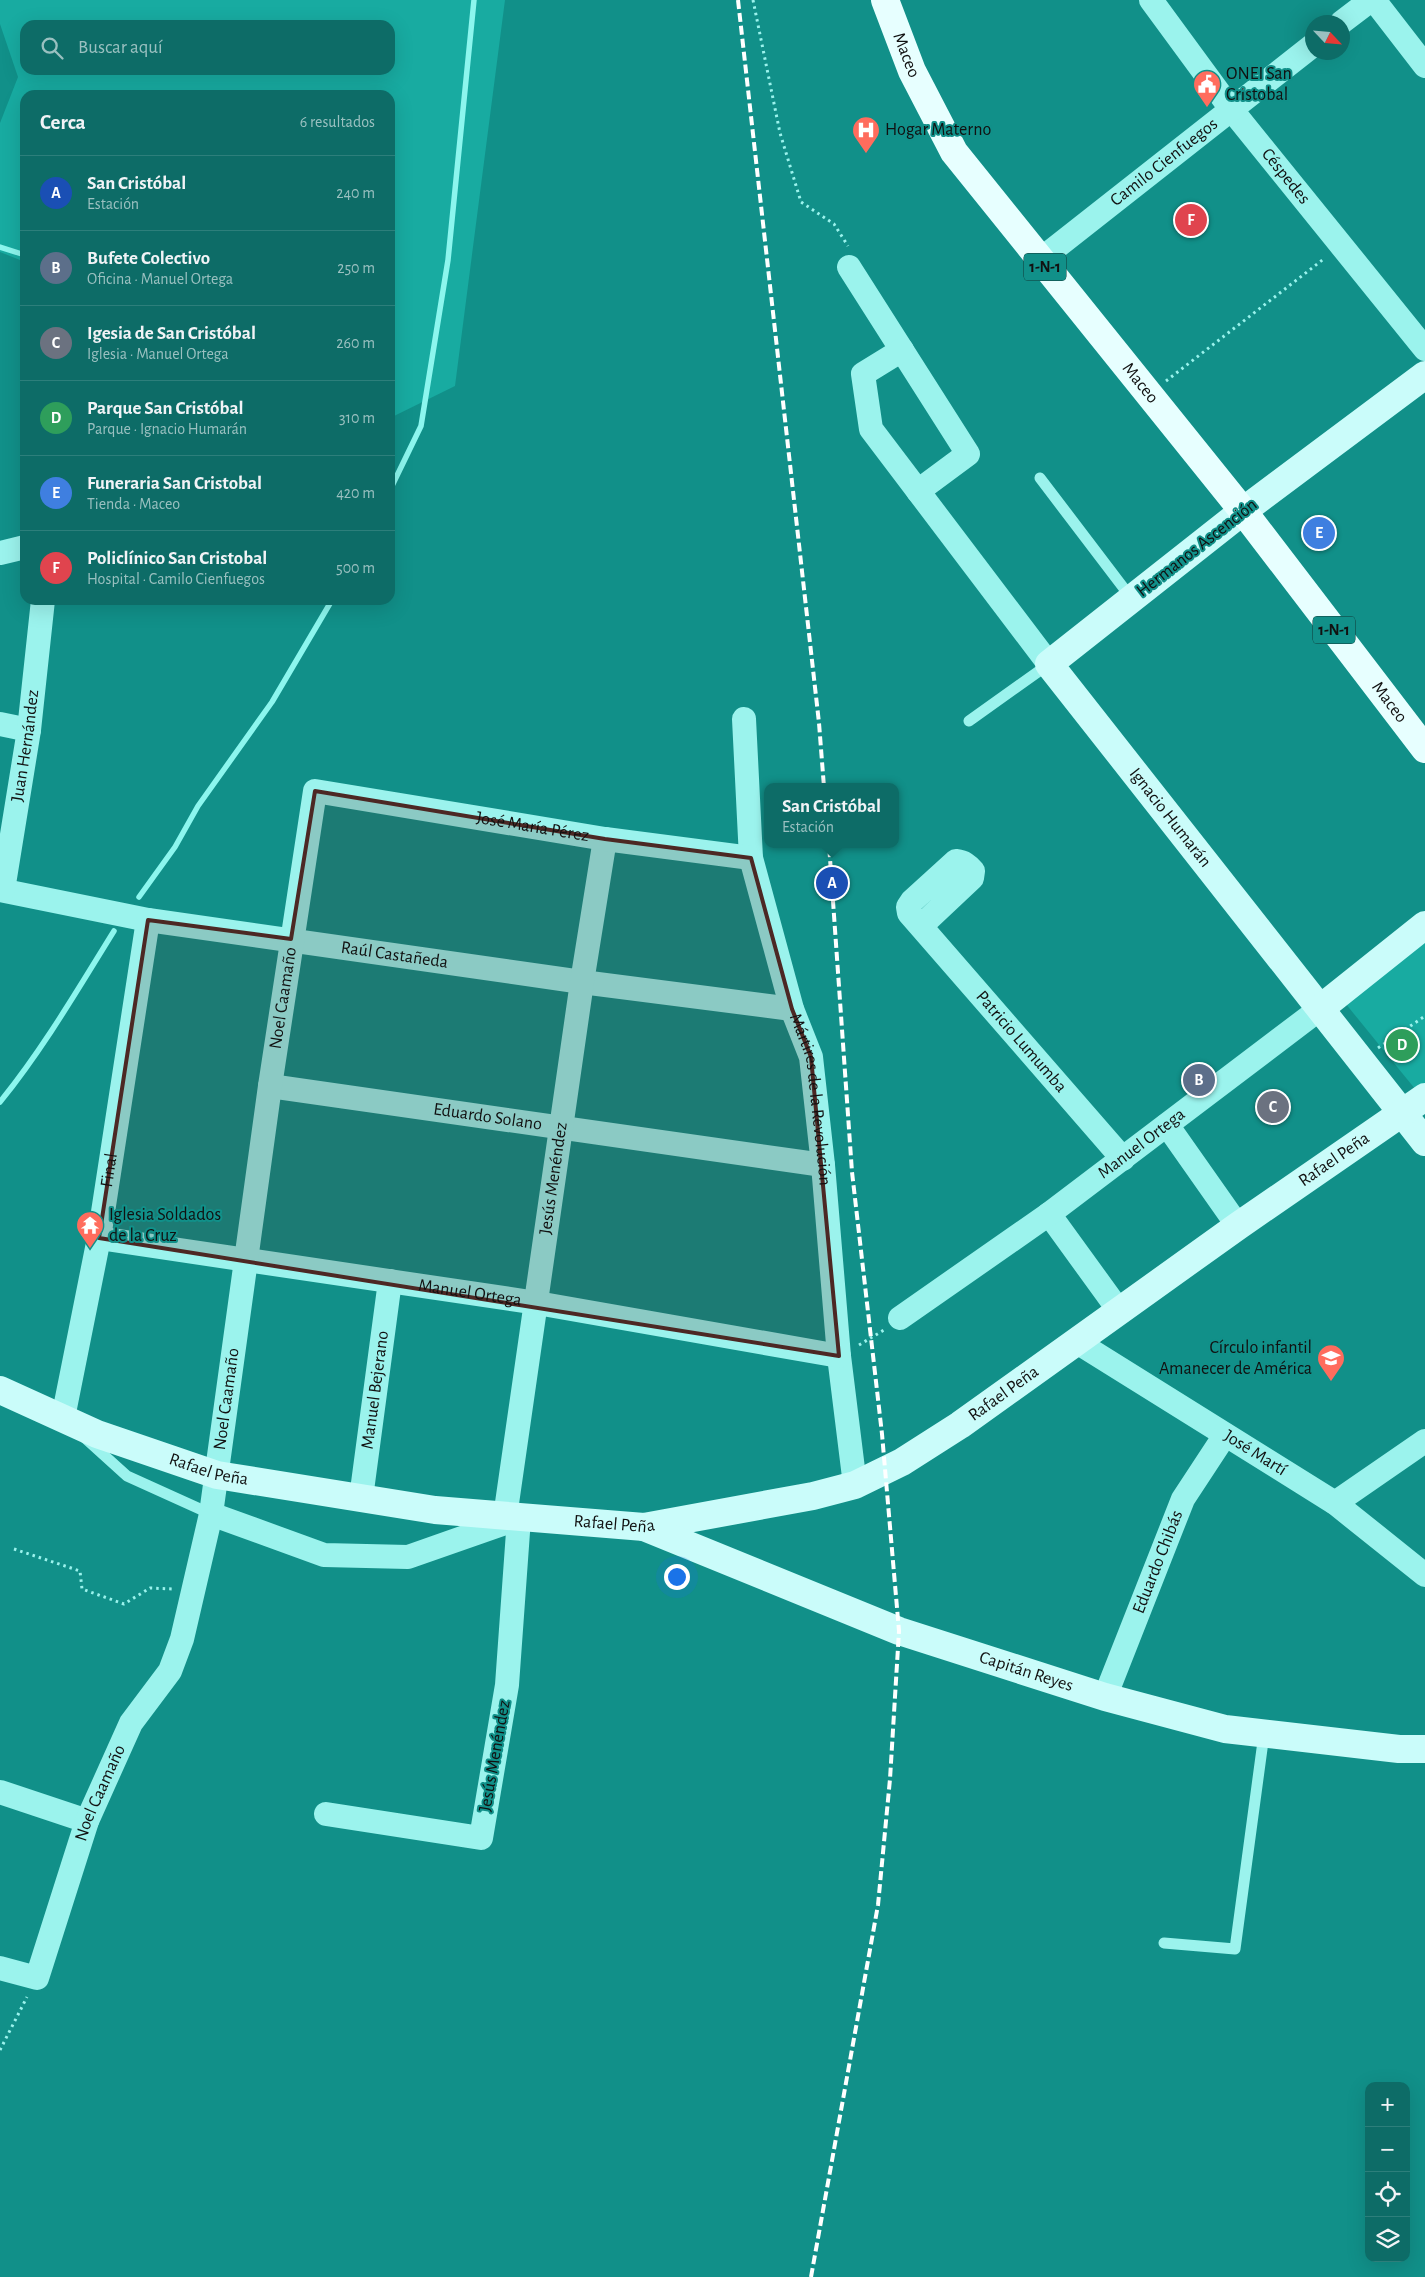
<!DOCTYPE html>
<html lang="es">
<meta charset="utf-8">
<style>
body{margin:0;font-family:"Alegreya Sans",sans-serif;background:#1b7470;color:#f1f3f6}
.controls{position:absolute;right:15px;bottom:15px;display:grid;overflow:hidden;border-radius:10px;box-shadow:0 5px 20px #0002}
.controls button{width:45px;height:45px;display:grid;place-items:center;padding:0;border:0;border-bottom:1px solid #2d7f7b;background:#0d6c67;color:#f1f3f6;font:25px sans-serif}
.compass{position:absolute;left:1305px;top:15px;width:45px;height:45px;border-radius:50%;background:#0d6c67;box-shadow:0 5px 20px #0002;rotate:116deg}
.you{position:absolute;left:676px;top:1576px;width:18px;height:18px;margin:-12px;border:4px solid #fff;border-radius:50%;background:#1a73e8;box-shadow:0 0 0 8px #1a73e833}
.badge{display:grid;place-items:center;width:32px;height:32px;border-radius:50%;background:#d6ab8b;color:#fff;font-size:16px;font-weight:700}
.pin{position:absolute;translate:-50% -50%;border:2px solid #fff;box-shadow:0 1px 5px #0006}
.popup{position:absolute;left:764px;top:783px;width:135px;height:65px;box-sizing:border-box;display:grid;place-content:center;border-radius:10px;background:#0d6c67;filter:drop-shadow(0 1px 4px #0005);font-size:16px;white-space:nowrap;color:#9ac0c0}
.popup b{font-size:19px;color:#f1f3f6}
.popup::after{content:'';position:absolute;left:50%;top:100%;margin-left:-10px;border:10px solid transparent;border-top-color:#0d6c67}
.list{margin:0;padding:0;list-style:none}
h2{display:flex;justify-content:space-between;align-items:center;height:65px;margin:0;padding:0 20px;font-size:21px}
h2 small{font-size:16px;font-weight:400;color:#9ac0c0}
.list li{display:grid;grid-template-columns:32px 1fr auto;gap:15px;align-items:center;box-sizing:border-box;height:75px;padding:0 20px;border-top:1px solid #2d7f7b}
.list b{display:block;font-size:19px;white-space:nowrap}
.list p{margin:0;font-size:16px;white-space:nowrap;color:#9ac0c0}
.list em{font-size:16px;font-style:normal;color:#9ac0c0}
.icon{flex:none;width:28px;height:28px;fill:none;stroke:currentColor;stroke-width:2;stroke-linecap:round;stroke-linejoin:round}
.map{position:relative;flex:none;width:1425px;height:2277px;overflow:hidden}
.search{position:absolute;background:#0d6c67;box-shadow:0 5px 20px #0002;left:20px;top:20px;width:375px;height:55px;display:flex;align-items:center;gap:12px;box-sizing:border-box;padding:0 18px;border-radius:15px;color:#9ac0c0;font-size:19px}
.panel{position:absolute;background:#0d6c67;box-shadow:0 5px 20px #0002;left:20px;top:90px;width:375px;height:515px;border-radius:15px}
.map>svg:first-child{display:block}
.green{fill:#18aba1;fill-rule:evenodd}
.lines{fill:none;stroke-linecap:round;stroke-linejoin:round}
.stream{stroke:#8cf6ee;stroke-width:5.5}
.path{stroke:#9bf3ed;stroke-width:3;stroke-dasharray:2.5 4;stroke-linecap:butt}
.lane{stroke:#9bf3ed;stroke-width:11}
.street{stroke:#9bf3ed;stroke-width:24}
.secondary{stroke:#cafcfa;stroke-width:28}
.primary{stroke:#e7ffff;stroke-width:28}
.rail{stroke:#fff;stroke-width:4;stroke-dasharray:9 4;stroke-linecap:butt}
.marked{fill:#4c2824;fill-opacity:0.2;stroke:#4c2824;stroke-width:4;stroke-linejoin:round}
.labels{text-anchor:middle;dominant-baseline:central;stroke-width:4;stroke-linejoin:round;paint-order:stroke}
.shield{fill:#119089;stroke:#113735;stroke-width:1}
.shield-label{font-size:16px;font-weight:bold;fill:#111}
.street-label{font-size:18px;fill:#111;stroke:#119089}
.poi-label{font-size:18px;fill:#111;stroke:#119089;text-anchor:start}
</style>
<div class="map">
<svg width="1425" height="2277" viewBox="0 0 1425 2277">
<rect width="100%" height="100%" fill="#119089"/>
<!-- green -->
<g class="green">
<path d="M0,0H505L455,386L390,418V95H25V262L0,252V123L18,77L0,24ZM25,25H390V70H25Z"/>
<path d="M1425,932V1091L1420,1095L1341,998Z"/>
</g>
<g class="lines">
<!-- stream -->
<g class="stream">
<path d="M0,247L25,255"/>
<path d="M390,490L421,426L448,260L474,0"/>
<path d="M139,897L175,847L198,806L272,702L332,600"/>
<path d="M0,1102C43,1049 78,989 114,931"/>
</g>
<!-- path -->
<g class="path">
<path d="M753,0L780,133L801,202L834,224L848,246"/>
<path d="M1166,381L1325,258"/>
<path d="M1378,1048L1425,1016"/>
<path d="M859,1345L884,1330"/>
<path d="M14,1549L80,1571L82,1589L124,1604L150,1588L172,1589"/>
<path d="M0,2050L27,1997"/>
</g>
<!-- lane -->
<g class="lane">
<path d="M1040,478L1132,599"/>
<path d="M969,721L1049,664"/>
<path d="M85,1438L127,1476L211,1514"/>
<path d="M1164,1943L1235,1949L1264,1734"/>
</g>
<!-- street -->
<g class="street">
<path id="s1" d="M1151,0L1231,109L1425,349"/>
<path d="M1374,0L1425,66"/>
<path d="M1342,22L1371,0"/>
<path id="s2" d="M1040,260L1312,46"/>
<path d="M849,267L968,454L918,491"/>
<path d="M902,350L863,374L871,429L1049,664"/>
<path d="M0,553L25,547"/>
<path id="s3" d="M744,719L751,858L792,1009L811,1057L823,1165L839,1356L855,1485"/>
<path d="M0,724L29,730"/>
<path id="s4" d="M0,890L148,920L582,982L792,1009"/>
<path id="s5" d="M3,890L29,730L43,600"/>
<path id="s6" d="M921,926L972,878L973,871C968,865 964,862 956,861L912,901L908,907L909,913L1123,1159"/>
<path id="s7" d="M270,1086L823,1165"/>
<path d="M1167,1125L1238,1226"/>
<path d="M1049,1214L1120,1312"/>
<path id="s8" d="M99,1238L537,1303L839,1356"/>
<path id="s9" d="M900,1318L1049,1214L1321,1008"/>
<path id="s10" d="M1077,1342L1335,1503L1425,1575"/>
<path id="s11" d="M63,1418L99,1238L148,920"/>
<path id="s12" d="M361,1498L390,1281"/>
<path d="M1335,1503L1425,1441"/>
<path d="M211,1514L324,1555L408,1557L519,1518L507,1685L481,1838L326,1814"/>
<path id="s13" d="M505,1517L582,982L605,839"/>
<path id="s14" d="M1105,1697L1183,1499L1225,1435"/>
<path d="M0,1792L87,1821"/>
<path id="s15" d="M0,1968L37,1978L87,1821L131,1723L170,1671L182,1639L211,1514L270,1086L315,791L605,839L751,858"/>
</g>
<!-- secondary -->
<g class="secondary">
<path id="s16" d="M1425,375L1243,511L1049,664L1425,1142"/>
<path d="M1321,1008L1425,925"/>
<path id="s17" d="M0,1390L97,1434L217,1475L435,1510L644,1527L813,1496L855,1485L902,1462L960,1425L1238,1226L1425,1097"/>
<path id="s18" d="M644,1527L899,1631L1105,1697L1225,1729L1399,1749H1425"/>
</g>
<!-- primary -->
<path class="primary" id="s19" d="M885,0L912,71L954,152L1243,511L1425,749"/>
<!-- rail -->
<g class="rail">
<path d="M738,0L819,723L824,787"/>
<path d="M811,2277L878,1905L890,1779L899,1631L882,1434L852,1172L829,844"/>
</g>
</g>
<!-- marked area -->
<path class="marked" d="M315,791L605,839L751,858L792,1009L811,1057L839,1356L99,1238L148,920L291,939Z"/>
<!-- icons -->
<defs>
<g id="civic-pin" transform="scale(1.4375)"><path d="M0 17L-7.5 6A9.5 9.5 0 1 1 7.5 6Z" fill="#ff6c5d" stroke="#119089"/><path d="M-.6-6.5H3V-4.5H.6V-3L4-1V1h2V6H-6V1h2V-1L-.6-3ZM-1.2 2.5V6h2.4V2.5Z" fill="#fff"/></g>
<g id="hospital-pin" transform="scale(1.4375)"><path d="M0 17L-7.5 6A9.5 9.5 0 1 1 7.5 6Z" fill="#ff6c5d" stroke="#119089"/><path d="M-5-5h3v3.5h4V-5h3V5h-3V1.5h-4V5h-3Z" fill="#fff"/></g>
<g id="temple-pin" transform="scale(1.4375)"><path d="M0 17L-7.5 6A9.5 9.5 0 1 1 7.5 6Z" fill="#ff6c5d" stroke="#119089"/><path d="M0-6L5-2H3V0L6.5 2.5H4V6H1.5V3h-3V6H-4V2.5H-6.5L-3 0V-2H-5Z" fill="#fff"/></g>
<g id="school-pin" transform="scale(1.4375)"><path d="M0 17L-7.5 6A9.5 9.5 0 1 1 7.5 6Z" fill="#ff6c5d" stroke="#119089"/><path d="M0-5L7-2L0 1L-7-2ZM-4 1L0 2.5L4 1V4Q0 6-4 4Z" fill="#fff"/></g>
</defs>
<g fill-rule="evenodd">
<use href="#civic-pin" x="1207" y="84"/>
<use href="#hospital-pin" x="866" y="130"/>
<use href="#temple-pin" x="90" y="1225"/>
<use href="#school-pin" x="1331" y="1358"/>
</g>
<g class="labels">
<!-- shield labels -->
<g class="shield">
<rect x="1024" y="253.5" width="42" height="27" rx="4"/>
<rect x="1313" y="616.5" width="42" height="27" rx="4"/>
</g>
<g class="shield-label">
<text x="1045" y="267">1-N-1</text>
<text x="1334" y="630">1-N-1</text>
</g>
<!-- street labels -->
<g class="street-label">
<text stroke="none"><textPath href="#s19" startOffset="59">Maceo</textPath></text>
<text stroke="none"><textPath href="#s2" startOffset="158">Camilo Cienfuegos</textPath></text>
<text stroke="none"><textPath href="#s1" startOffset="222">Céspedes</textPath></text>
<text stroke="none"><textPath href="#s19" startOffset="464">Maceo</textPath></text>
<text transform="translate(1197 548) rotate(-38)">Hermanos Ascención</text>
<text stroke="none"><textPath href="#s19" startOffset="869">Maceo</textPath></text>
<text stroke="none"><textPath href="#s5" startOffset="146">Juan Hernández</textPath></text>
<text stroke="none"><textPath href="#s16" startOffset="670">Ignacio Humarán</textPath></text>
<text stroke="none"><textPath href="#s15" startOffset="1489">José María Pérez</textPath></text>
<text stroke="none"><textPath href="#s4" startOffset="400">Raúl Castañeda</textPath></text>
<text stroke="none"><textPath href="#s15" startOffset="1059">Noel Caamaño</textPath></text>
<text stroke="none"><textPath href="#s6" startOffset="341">Patricio Lumumba</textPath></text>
<text stroke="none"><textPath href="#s3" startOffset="389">Mártires de la Revolución</textPath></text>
<text stroke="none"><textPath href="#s7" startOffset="220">Eduardo Solano</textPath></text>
<text stroke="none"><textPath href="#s9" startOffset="298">Manuel Ortega</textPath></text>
<text stroke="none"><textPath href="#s17" startOffset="1459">Rafael Peña</textPath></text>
<text stroke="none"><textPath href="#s11" startOffset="252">Final</textPath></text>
<text stroke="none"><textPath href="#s13" startOffset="342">Jesús Menéndez</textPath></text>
<text stroke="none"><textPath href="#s8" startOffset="375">Manuel Ortega</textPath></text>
<text stroke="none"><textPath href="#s12" startOffset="109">Manuel Bejerano</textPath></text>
<text stroke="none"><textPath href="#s17" startOffset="1054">Rafael Peña</textPath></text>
<text stroke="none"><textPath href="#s15" startOffset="654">Noel Caamaño</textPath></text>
<text stroke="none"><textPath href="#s10" startOffset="210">José Martí</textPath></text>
<text stroke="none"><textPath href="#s17" startOffset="224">Rafael Peña</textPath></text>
<text stroke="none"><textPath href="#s17" startOffset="634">Rafael Peña</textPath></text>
<text stroke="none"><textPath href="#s14" startOffset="145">Eduardo Chibás</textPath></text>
<text stroke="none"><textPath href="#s18" startOffset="409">Capitán Reyes</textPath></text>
<text transform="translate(495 1756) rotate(-80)">Jesús Menéndez</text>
<text stroke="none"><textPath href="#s15" startOffset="234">Noel Caamaño</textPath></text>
</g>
<!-- poi labels -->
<g class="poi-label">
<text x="1226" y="74">ONEI San<tspan x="1226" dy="21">Cristobal</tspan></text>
<text x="885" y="130">Hogar Materno</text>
<text x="109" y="1215">Iglesia Soldados<tspan x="109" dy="21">de la Cruz</tspan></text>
<text x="1312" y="1348" text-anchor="end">Círculo infantil<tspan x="1312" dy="21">Amanecer de América</tspan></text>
</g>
</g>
</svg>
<div class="controls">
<button>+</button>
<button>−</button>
<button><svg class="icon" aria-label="locate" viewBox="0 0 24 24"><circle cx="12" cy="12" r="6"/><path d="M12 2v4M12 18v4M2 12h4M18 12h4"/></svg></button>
<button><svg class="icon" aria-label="layers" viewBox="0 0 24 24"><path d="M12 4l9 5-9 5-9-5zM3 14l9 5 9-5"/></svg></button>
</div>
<svg class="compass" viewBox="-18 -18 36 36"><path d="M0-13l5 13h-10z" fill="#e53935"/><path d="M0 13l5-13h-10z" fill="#9ac0c0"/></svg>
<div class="you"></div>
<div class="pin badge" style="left:832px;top:883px;background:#1a4fb4">A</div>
<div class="popup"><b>San Cristóbal</b>Estación</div>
<div class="pin badge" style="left:1199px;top:1080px;background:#5c6f8a">B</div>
<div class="pin badge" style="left:1273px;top:1107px;background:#6b7280">C</div>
<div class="pin badge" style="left:1402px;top:1045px;background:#2e9e5b">D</div>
<div class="pin badge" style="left:1319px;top:533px;background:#3f7fe0">E</div>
<div class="pin badge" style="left:1191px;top:220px;background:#e0444e">F</div>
<div class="search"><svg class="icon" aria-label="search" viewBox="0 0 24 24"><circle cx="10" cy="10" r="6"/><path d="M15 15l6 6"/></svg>Buscar aquí</div>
<section class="panel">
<h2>Cerca<small>6 resultados</small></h2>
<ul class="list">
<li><span class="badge" style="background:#1a4fb4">A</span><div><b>San Cristóbal</b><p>Estación</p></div><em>240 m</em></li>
<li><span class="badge" style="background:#5c6f8a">B</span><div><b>Bufete Colectivo</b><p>Oficina · Manuel Ortega</p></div><em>250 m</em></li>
<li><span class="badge" style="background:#6b7280">C</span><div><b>Igesia de San Cristóbal</b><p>Iglesia · Manuel Ortega</p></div><em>260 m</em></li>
<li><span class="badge" style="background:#2e9e5b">D</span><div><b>Parque San Cristóbal</b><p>Parque · Ignacio Humarán</p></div><em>310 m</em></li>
<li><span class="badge" style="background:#3f7fe0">E</span><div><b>Funeraria San Cristobal</b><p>Tienda · Maceo</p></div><em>420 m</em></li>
<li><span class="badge" style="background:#e0444e">F</span><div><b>Policlínico San Cristobal</b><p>Hospital · Camilo Cienfuegos</p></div><em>500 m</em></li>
</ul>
</section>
</div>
